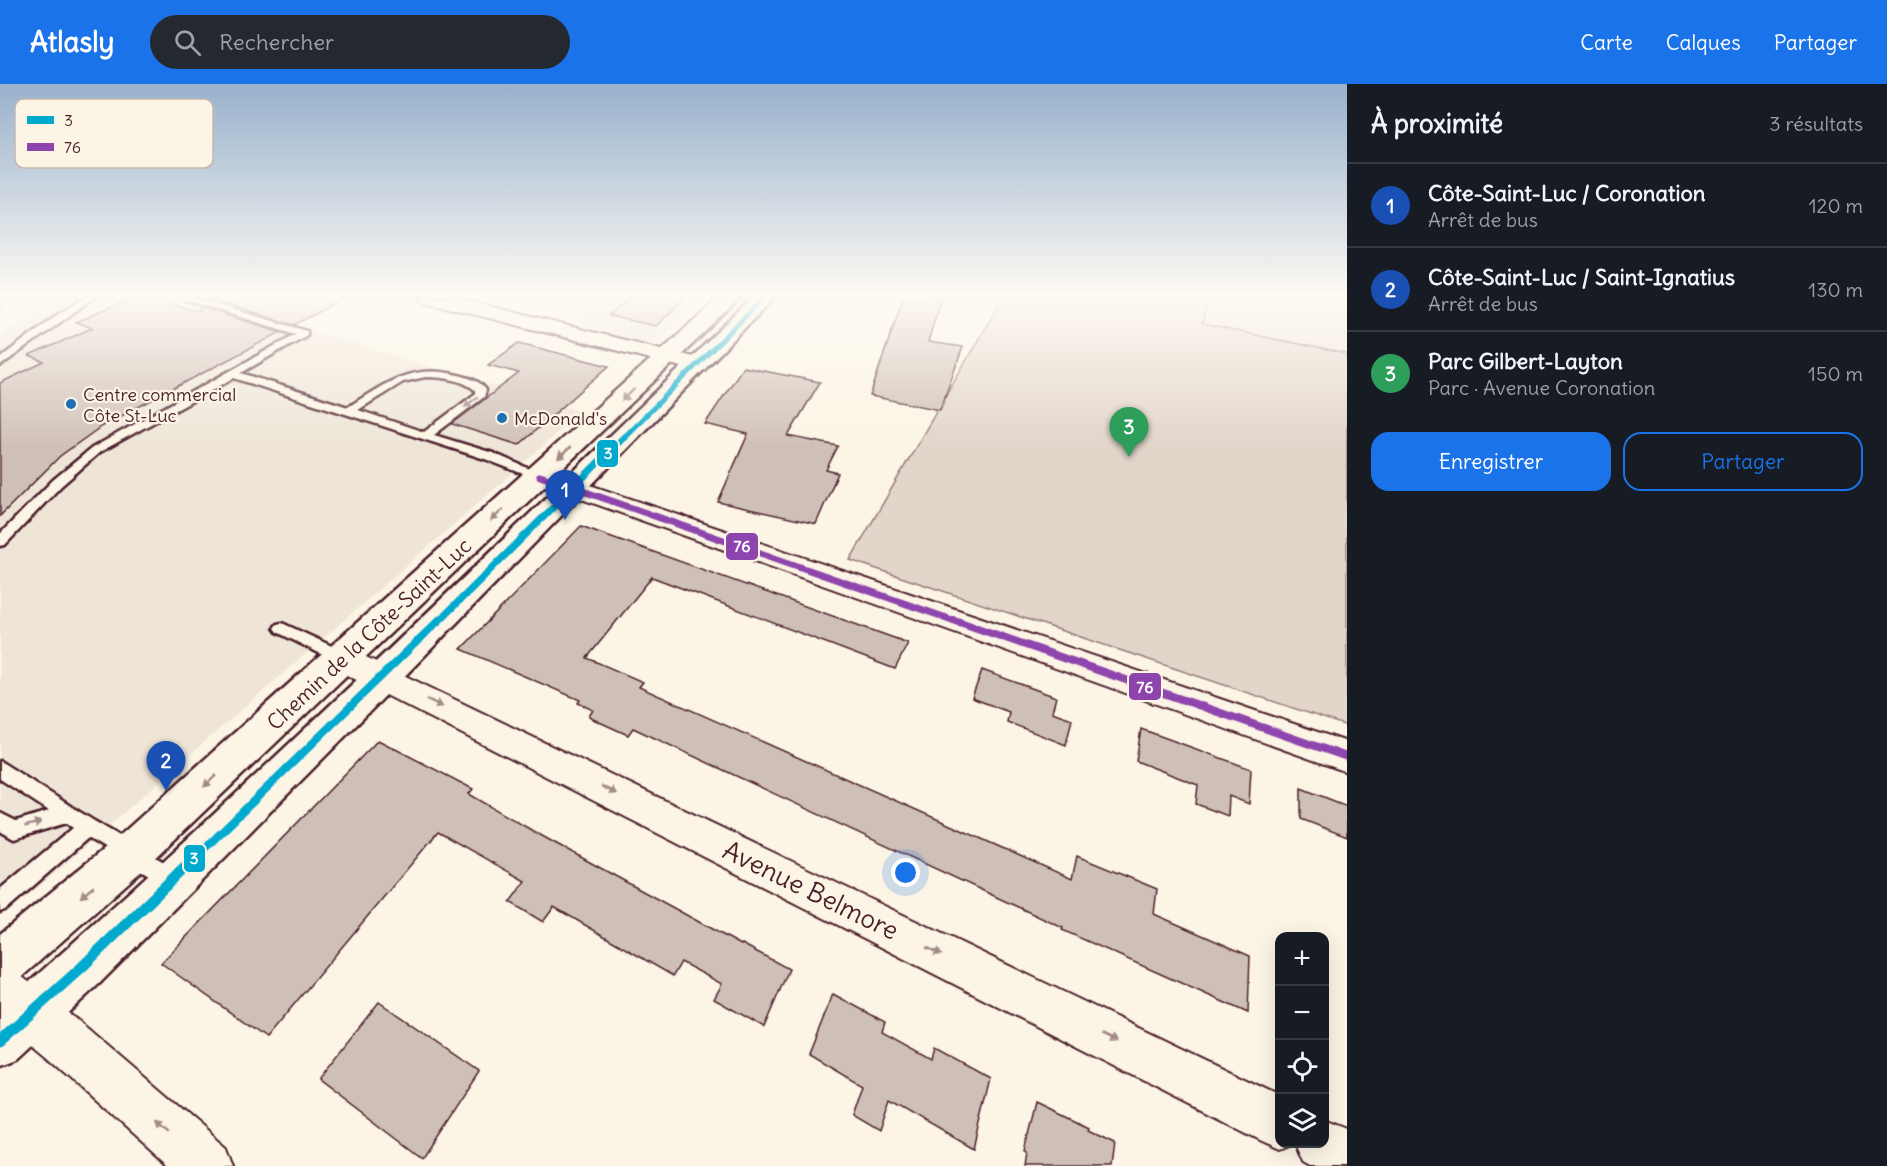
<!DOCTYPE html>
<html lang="fr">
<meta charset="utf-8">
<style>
body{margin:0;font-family:Delius,sans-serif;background:#242831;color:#f1f3f6}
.controls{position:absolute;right:18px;bottom:18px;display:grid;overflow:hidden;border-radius:12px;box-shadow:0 6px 24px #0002}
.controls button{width:54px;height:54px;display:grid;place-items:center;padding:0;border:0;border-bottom:2px solid #363941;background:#171b24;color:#f1f3f6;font:30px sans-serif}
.you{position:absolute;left:906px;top:789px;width:21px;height:21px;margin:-15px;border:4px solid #fff;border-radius:50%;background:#1a73e8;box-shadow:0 0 0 9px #1a73e833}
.badge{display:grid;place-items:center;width:39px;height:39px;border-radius:50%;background:#1a73e8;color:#fff;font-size:20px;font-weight:700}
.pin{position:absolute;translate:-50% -50px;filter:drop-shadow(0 2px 3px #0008)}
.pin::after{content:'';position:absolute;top:32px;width:21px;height:18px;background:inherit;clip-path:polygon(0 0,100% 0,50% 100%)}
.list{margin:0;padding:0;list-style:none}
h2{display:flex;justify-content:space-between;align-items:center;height:78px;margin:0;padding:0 24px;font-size:26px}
h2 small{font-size:20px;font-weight:400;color:#9ea1a6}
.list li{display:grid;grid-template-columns:39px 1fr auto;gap:18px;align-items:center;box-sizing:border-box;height:84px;padding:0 24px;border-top:2px solid #363941}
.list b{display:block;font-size:22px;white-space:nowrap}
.list p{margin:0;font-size:20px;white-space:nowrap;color:#9ea1a6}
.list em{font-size:20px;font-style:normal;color:#9ea1a6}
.actions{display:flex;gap:12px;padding:18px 24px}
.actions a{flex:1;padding:14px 0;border:2px solid #1a73e8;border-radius:18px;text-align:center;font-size:21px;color:#1a73e8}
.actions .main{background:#1a73e8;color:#fff}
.icon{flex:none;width:33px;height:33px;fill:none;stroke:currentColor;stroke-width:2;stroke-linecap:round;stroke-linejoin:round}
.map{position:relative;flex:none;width:1347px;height:1082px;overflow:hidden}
header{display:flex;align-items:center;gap:36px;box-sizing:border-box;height:84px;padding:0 30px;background:#1a73e8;color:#fff}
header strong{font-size:28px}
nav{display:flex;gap:33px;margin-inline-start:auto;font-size:21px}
.search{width:420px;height:54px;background:#242831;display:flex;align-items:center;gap:15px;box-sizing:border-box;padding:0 21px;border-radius:33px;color:#9ea1a6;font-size:22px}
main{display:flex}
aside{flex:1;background:#171b24}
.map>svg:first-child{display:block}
.built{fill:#eee5d7}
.green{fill:#e2d5ca;stroke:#967a7a;stroke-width:1.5}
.building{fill:#cfc0b7;stroke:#4a1f2b;stroke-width:1.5}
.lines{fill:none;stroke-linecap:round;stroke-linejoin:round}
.lane-casing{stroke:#4a1f2b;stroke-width:5}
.street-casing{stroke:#4a1f2b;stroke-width:4}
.secondary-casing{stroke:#4a1f2b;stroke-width:5}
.lane{fill:#fcf5e5;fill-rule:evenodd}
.street{fill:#fcf5e5;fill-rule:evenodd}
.secondary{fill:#fcf5e5;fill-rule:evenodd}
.rail-casing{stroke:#4a1f2b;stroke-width:4.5}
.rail{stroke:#fcf5e5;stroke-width:3;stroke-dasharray:9;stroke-linecap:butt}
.bus-1-far3-casing{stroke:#fcf5e5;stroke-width:8}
.bus-1-far2-casing{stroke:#fcf5e5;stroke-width:10}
.bus-1-far1-casing{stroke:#fcf5e5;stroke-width:13}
.bus-1-casing{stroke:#fcf5e5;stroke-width:16}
.bus-2-far1-casing{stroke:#fcf5e5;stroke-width:10}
.bus-2-casing{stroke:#fcf5e5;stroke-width:13}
.bus-1-far3{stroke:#00a9ce;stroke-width:5}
.bus-1-far2{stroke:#00a9ce;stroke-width:7}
.bus-1-far1{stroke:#00a9ce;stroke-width:8}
.bus-1{stroke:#00a9ce;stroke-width:11}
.bus-2-far1{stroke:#8e44ad;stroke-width:7}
.bus-2{stroke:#8e44ad;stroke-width:8}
.oneway{fill:#a38a88}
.poi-dot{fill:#1f6fb2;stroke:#fcf5e5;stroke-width:2}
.labels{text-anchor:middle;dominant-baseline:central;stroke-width:4.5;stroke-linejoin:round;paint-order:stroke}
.far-poi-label{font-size:18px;fill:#4a1f2b;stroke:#fcf5e5;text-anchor:start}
.street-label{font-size:21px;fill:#4a1f2b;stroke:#fcf5e5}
.near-street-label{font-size:26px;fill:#4a1f2b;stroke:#fcf5e5}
.key{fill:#fcf5e5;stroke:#c7b5ad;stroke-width:1.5}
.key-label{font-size:16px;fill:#4a1f2b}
.line-badge{stroke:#fcf5e5;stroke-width:2}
.badge-label{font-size:16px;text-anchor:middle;font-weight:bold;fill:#fff}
</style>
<header>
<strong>Atlasly</strong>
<div class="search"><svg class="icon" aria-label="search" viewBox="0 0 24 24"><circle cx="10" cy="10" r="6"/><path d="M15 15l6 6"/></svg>Rechercher</div>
<nav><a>Carte</a><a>Calques</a><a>Partager</a></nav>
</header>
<main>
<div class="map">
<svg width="1347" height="1082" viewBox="0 0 1347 1082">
<rect width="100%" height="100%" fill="#fcf5e5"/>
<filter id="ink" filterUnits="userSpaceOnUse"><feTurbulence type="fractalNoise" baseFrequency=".0167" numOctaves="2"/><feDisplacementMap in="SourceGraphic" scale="12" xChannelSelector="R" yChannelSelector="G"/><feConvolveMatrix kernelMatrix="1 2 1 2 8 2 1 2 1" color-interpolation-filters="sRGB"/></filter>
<g filter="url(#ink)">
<!-- built -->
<g class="built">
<path d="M52,213H195L579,327L533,371L40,802L0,830V252Z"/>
<path d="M602,213H705L648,262L574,236Z"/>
<path d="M1209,213H1347V270L1202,240Z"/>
</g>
<!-- green -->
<path class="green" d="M1003,213H1209L1202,240L1347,270V642L850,476Z"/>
<!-- building -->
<g class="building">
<path d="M136,213H150L200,228V223L281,248L102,342L60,372L0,432V299L44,278L29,272L92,244L76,238Z"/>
<path d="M202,213H347L294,241Z"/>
<path d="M630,213H686L656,242L609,232Z"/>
<path d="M903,213H941L928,258L963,263L940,326L870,312Z"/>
<path d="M519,259L609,282L519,361L452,340L519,289L488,281Z"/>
<path d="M743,283L820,298L788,352L838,362L826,386L838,389L816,440L718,418L748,350L705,340Z"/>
<path d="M581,442L908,559L895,585L652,493L587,574L643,598L639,603L1072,795L1077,772L1157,805L1154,830L1250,872L1248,929L1062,846L1063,844L633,644L628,651L595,636L589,632L593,626L578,619L580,616L461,565Z"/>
<path d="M982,586L1056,613L1052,628L1072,635L1066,661L1007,638L1009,628L972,614Z"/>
<path d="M1141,645L1251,685L1249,720L1229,712L1228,732L1196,720L1198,701L1136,677Z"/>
<path d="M378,656L473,705L469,710L533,747L741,861L742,860L789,885L764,943L714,915L722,900L681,878L673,892L554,823L543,838L510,818L525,797L438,748L266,954L161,879Z"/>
<path d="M1301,704L1347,722V753L1301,735Z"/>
<path d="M833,910L885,938L882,948L931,975L934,964L991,995L974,1065L889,1016L879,1047L852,1031L862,1001L809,970Z"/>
<path d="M379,918L479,987L422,1074L318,995Z"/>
<path d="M1037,1018L1089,1043L1088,1046L1115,1059L1112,1082H1025L1027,1069L1025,1067Z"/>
</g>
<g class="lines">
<!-- lane casing -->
<g class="lane-casing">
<g id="lane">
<path d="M85,213H95L0,282V274L58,230Z"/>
<path d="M176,213H190L307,247V251L241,289L348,323C386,299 411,279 458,291C470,294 479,296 486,306L484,313L434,351L493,369L546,392L540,396L536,395L485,375L234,294L100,368L61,402L5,461L0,462V450L53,396L92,364L296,250ZM425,293C442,293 462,295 475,306V310L424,348L358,326L403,298Z"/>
<path d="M282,539L349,570L351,574L349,578H337L277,548L274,544L277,540Z"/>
<path d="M0,677L94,737L181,788L184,795L181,802L174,804L167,802L88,754L7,825L0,828V805L73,744L66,739L14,755L0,747V729L16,737L49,727L0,695Z"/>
</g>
</g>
<!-- street casing -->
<g class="street-casing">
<g id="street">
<path d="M420,213H452L705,276L708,281L705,286L697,287L422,217Z"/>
<path d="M540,384L1347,658V688L531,397L527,392L531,387Z"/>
<path d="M343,562L1280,1012V1060H1292L1280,1065L1262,1057L331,583L327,574L331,565Z"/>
<path d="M0,881L16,888L81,939L226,1063L233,1082H168L47,973L0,934Z"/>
<path d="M1324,1036L1347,1045V1082H1310L1303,1078L1295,1060H1324Z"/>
</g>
</g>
<!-- secondary casing -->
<g class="secondary-casing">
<g id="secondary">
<path d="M720,213H742L146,783L17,897L0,903V850L116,755Z"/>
<path d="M754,213H775L394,603L99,900L18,975L0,982V924C259,696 505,453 754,213Z"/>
</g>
</g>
<!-- lane -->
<use href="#lane" class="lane"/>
<!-- street -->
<use href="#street" class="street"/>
<!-- secondary -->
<use href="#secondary" class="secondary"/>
<!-- rail casing -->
<g class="rail-casing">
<path id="rail" d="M0,222L12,213"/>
</g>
<!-- rail -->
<use href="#rail" class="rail"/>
<!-- bus-1-far3 casing -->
<g class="bus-1-far3-casing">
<path id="bus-1-far3" d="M622,355L765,213"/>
</g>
<!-- bus-1-far2 casing -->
<g class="bus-1-far2-casing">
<path id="bus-1-far2" d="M438,538L624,353"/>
</g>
<!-- bus-1-far1 casing -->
<g class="bus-1-far1-casing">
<path id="bus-1-far1" d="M194,775L439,536"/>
</g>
<!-- bus-1 casing -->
<g class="bus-1-casing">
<path id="bus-1" d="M0,957L82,883L195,773"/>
</g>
<!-- bus-2-far1 casing -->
<g class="bus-2-far1-casing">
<path id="bus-2-far1" d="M540,392L958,538"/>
</g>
<!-- bus-2 casing -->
<g class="bus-2-casing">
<path id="bus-2" d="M954,536L1347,673"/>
</g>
<!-- bus-1-far3 -->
<use href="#bus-1-far3" class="bus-1-far3"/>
<!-- bus-1-far2 -->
<use href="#bus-1-far2" class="bus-1-far2"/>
<!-- bus-1-far1 -->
<use href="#bus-1-far1" class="bus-1-far1"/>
<!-- bus-1 -->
<use href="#bus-1" class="bus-1"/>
<!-- bus-2-far1 -->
<use href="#bus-2-far1" class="bus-2-far1"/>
<!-- bus-2 -->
<use href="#bus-2" class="bus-2"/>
</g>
<!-- one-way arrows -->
<defs><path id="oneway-solid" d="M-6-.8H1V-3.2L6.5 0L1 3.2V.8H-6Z" transform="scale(1.5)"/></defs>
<g class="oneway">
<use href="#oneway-solid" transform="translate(628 311) rotate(137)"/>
<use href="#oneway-solid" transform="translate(471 318) rotate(142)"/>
<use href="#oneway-solid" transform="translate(564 369) rotate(138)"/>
<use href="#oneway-solid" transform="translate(497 431) rotate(137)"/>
<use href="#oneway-solid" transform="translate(435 619) rotate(26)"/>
<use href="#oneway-solid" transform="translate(210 697) rotate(137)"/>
<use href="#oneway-solid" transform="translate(609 706) rotate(26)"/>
<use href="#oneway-solid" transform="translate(33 740) rotate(-16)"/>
<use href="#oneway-solid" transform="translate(87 808) rotate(140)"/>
<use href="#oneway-solid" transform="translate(934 867) rotate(26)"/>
<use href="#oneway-solid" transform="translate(1109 954) rotate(26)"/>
<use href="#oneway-solid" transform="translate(163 1044) rotate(-139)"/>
</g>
</g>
<!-- sky -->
<linearGradient id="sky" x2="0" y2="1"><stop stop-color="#98b1cd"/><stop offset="0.58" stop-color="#fefaf3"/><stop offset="1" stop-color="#fefaf3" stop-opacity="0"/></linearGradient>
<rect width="1347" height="365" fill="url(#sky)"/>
<!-- markers -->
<g class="poi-dot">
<circle cx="71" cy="320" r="6"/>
<circle cx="502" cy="334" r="6"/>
</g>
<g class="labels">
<!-- far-poi labels -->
<g class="far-poi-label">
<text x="83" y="310">Centre commercial<tspan x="83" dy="21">Côte St-Luc</tspan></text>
<text x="514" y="334">McDonald's</text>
</g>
<!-- street labels -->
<g class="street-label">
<text transform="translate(369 550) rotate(-43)">Chemin de la Côte-Saint-Luc</text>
</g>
<!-- near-street labels -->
<g class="near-street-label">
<text transform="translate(811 806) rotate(26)">Avenue Belmore</text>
</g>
</g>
<!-- legend -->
<rect x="15" y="15" width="198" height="69" rx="9" class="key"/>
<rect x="27" y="32" width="27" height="8" fill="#00a9ce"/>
<rect x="27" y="59" width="27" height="8" fill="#8e44ad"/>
<g class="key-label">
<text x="64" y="42">3</text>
<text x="64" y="69">76</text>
</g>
<g class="line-badge">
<rect x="596" y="355" width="23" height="29" rx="6" fill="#00a9ce"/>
<rect x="725" y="448" width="34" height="29" rx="6" fill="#8e44ad"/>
<rect x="1128" y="588" width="34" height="29" rx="6" fill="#8e44ad"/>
<rect x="183" y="760" width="23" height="29" rx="6" fill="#00a9ce"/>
</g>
<g class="badge-label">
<text x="608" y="375">3</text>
<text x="742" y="468">76</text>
<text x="1145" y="609">76</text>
<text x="194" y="780">3</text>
</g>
</svg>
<div class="controls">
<button>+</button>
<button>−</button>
<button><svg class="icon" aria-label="locate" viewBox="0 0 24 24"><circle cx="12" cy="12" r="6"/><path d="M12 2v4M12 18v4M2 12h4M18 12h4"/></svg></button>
<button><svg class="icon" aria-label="layers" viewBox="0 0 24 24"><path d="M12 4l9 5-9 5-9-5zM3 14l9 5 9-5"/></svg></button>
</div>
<div class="you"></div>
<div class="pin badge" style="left:565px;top:436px;background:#1a4fb4">1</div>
<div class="pin badge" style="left:166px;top:707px;background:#1a4fb4">2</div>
<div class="pin badge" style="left:1129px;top:373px;background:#2e9e5b">3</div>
</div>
<aside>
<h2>À proximité<small>3 résultats</small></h2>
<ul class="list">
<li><span class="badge" style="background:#1a4fb4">1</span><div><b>Côte-Saint-Luc / Coronation</b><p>Arrêt de bus</p></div><em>120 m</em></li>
<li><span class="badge" style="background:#1a4fb4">2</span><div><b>Côte-Saint-Luc / Saint-Ignatius</b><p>Arrêt de bus</p></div><em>130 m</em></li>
<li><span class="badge" style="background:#2e9e5b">3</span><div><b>Parc Gilbert-Layton</b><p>Parc · Avenue Coronation</p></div><em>150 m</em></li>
</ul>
<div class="actions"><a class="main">Enregistrer</a><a>Partager</a></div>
</aside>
</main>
